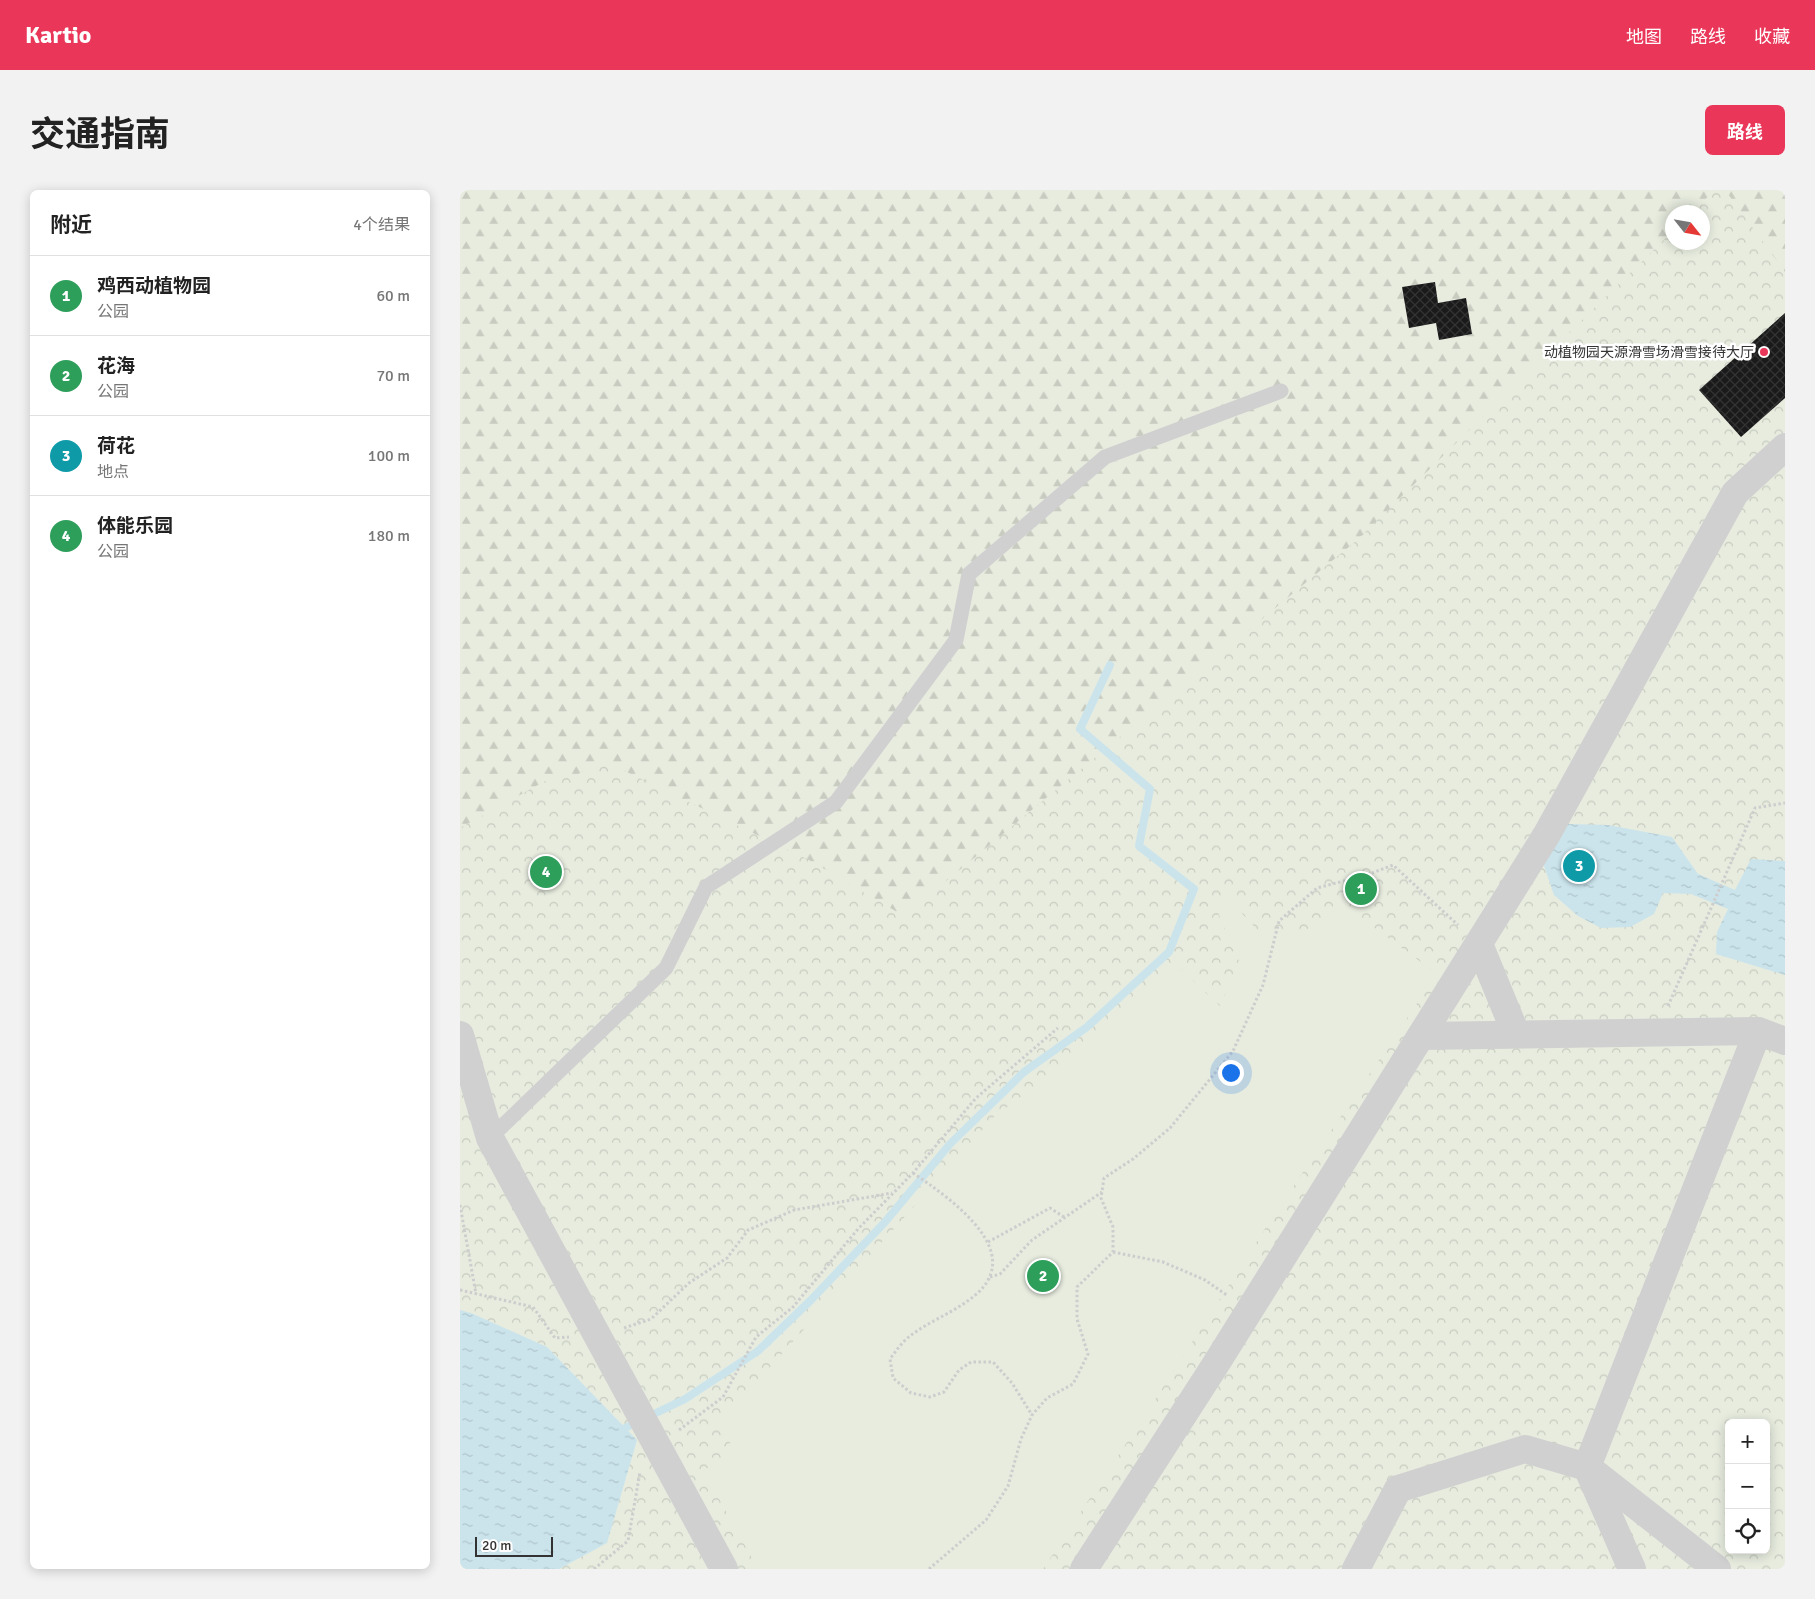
<!DOCTYPE html>
<html lang="zh">
<meta charset="utf-8">
<style>
body{margin:0;font-family:Signika,"Noto Sans SC",sans-serif;background:#f2f2f2;color:#222}
.controls{position:absolute;right:15px;bottom:15px;display:grid;overflow:hidden;border-radius:8px;box-shadow:0 2px 12px #0003}
.controls button{width:45px;height:45px;display:grid;place-items:center;padding:0;border:0;border-bottom:1px solid #e0e0e0;background:#fff;color:#222;font:25px sans-serif}
.compass{position:absolute;left:1205px;top:15px;width:45px;height:45px;border-radius:50%;background:#fff;box-shadow:0 2px 12px #0003;rotate:121deg}
.scale{position:absolute;left:15px;bottom:12px;width:78px;box-sizing:border-box;padding-left:5px;border:2px solid #333;border-top:0;font-size:14px;line-height:18px;white-space:nowrap;color:#333;-webkit-text-stroke:4px #fff;paint-order:stroke}
.you{position:absolute;left:770px;top:882px;width:18px;height:18px;margin:-12px;border:4px solid #fff;border-radius:50%;background:#1a73e8;box-shadow:0 0 0 8px #1a73e833}
.badge{display:grid;place-items:center;width:32px;height:32px;border-radius:50%;background:#e93659;color:#fff;font-size:16px;font-weight:700}
.pin{position:absolute;translate:-50% -50%;border:2px solid #fff;box-shadow:0 1px 5px #0006}
.list{margin:0;padding:0;list-style:none}
h2{display:flex;justify-content:space-between;align-items:center;height:65px;margin:0;padding:0 20px;font-size:21px}
h2 small{font-size:16px;font-weight:400;color:#767676}
.list li{display:grid;grid-template-columns:32px 1fr auto;gap:15px;align-items:center;box-sizing:border-box;height:80px;padding:0 20px;border-top:1px solid #e0e0e0}
.list b{display:block;font-size:19px;white-space:nowrap}
.list p{margin:0;font-size:16px;white-space:nowrap;color:#767676}
.list em{font-size:16px;font-style:normal;color:#767676}
.icon{flex:none;width:28px;height:28px;fill:none;stroke:currentColor;stroke-width:2;stroke-linecap:round;stroke-linejoin:round}
.map{position:relative;flex:none;width:1325px;height:1379px;overflow:hidden;border-radius:8px}
header{display:flex;align-items:center;gap:30px;box-sizing:border-box;height:70px;padding:0 25px;background:#e93659;color:#fff}
header strong{font-size:24px}
nav{display:flex;gap:28px;margin-inline-start:auto;font-size:18px}
.intro{display:flex;align-items:center;justify-content:space-between;box-sizing:border-box;height:120px;padding:0 30px}
h1{margin:0;font-size:35px}
.button{padding:12px 22px;border-radius:8px;background:#e93659;color:#fff;font-size:18px;font-weight:700}
main{display:flex;gap:30px;padding:0 30px}
aside{flex:1;background:#fff;border-radius:8px;box-shadow:0 2px 12px #0003}
.map>svg:first-child{display:block}
.forest{fill:url(#forest-firs);fill-rule:evenodd}
.park{fill:url(#park-crowns);fill-rule:evenodd}
.garden{fill:#e7ecdf}
.water{fill:url(#water-ripples)}
.lines{fill:none;stroke-linecap:round;stroke-linejoin:round}
.stream{stroke:#cbe4ec;stroke-width:8}
.building{fill:url(#building-cross-hatch)}
.path{stroke:#cdcdcd;stroke-width:3;stroke-dasharray:2.5 2.5;stroke-linecap:butt}
.lane{stroke:#d0d0d0;stroke-width:15}
.street{stroke:#d0d0d0;stroke-width:28}
.poi-dot{fill:#e93659;stroke:#fff;stroke-width:2}
.labels{text-anchor:middle;dominant-baseline:central;stroke-width:5;stroke-linejoin:round;paint-order:stroke}
.poi-label{font-size:14px;fill:#333;stroke:#fff;text-anchor:end}
</style>
<header>
<strong>Kartio</strong>
<nav><a>地图</a><a>路线</a><a>收藏</a></nav>
</header>
<div class="intro"><h1>交通指南</h1><a class="button">路线</a></div>
<main>
<aside>
<h2>附近<small>4个结果</small></h2>
<ul class="list">
<li><span class="badge" style="background:#2e9e5b">1</span><div><b>鸡西动植物园</b><p>公园</p></div><em>60 m</em></li>
<li><span class="badge" style="background:#2e9e5b">2</span><div><b>花海</b><p>公园</p></div><em>70 m</em></li>
<li><span class="badge" style="background:#0f9aa8">3</span><div><b>荷花</b><p>地点</p></div><em>100 m</em></li>
<li><span class="badge" style="background:#2e9e5b">4</span><div><b>体能乐园</b><p>公园</p></div><em>180 m</em></li>
</ul>
</aside>
<div class="map">
<svg width="1325" height="1379" viewBox="0 0 1325 1379">
<defs>
<pattern id="forest-firs" width="22" height="20" patternUnits="userSpaceOnUse" patternTransform="scale(1.25)"><rect width="22" height="20" fill="#e7ecdf"/><path d="M5 1l3.5 6h-7zM16 11l3.5 6h-7z" fill="#c7cbc0"/></pattern>
<pattern id="park-crowns" width="20" height="18" patternUnits="userSpaceOnUse" patternTransform="scale(1.25)"><rect width="20" height="18" fill="#e7ecdf"/><path d="M2 6a3 3 0 1 1 6 0M12 15a3 3 0 1 1 6 0" fill="none" stroke="#c7cbc0"/></pattern>
<pattern id="water-ripples" width="26" height="14" patternUnits="userSpaceOnUse" patternTransform="scale(1.25)"><rect width="26" height="14" fill="#cbe4ec"/><path d="M2 4q2-2 4 0t4 0M15 11q2-2 4 0t4 0" fill="none" stroke="#afc4cb"/></pattern>
<pattern id="building-cross-hatch" width="8" height="8" patternUnits="userSpaceOnUse" patternTransform="scale(1.25)"><rect width="8" height="8" fill="#1a1a1a"/><path d="M0 0l8 8M0 8l8-8" fill="none" stroke="#333"/></pattern>
</defs>
<rect width="100%" height="100%" fill="#fff"/>
<!-- forest -->
<path class="forest" d="M0,0H1325V1379H0ZM1212,22H1242V52H1212ZM1269,1233H1306V1360H1269Z"/>
<!-- park -->
<path class="park" d="M1255,0H1265L1325,82V1379H0V638L107,579L113,588L140,569L351,671L444,726L896,351L1212,42V52H1242V22H1232ZM1269,1233H1306V1360H1269Z"/>
<!-- garden -->
<path class="garden" d="M766,706L802,745L857,738L881,713L977,784L814,1025L685,1225L583,1379H298L243,1280L275,1265L261,1232L534,927L632,853L716,775L760,816L779,771L756,718Z"/>
<!-- water -->
<g class="water">
<path d="M1108,634L1148,635L1212,647L1238,684L1275,700L1291,669L1325,671V785L1256,764L1257,742L1268,719L1231,704L1203,703L1194,724L1170,737L1141,738L1118,726L1094,705L1083,673Z"/>
<path d="M0,1120L11,1123L87,1157L177,1250L147,1353L99,1379H0Z"/>
</g>
<g class="lines">
<!-- stream -->
<path class="stream" d="M165,1238L225,1209L298,1161L351,1110L425,1032L490,954L564,882L627,837L709,762L734,699L679,656L690,599L620,539L650,475"/>
</g>
<!-- building -->
<g class="building">
<path d="M975,92L978,113L1006,108L1012,144L979,150L976,133L949,138L942,97Z"/>
<path d="M1325,123V208L1281,247L1239,200Z"/>
</g>
<g class="lines">
<!-- path -->
<g class="path">
<path d="M1208,816L1295,618L1325,613"/>
<path d="M453,983C491,1009 573,1065 509,1110C490,1124 468,1132 450,1146C442,1152 436,1161 430,1169L433,1188L451,1203L470,1207L484,1202L499,1180L511,1172H533L552,1193L572,1225"/>
<path d="M0,1015L16,1104"/>
<path d="M528,1052L590,1018L604,1027"/>
<path d="M653,1062L703,1072L745,1090L768,1106"/>
<path d="M530,1087L540,1084L572,1050L642,1002"/>
<path d="M0,1100L73,1117L95,1148L109,1147"/>
<path d="M164,1138L191,1129L229,1093L267,1068L288,1040L334,1020L432,1003"/>
<path d="M219,1240L263,1207L296,1147L333,1117L398,1039L453,983L516,908L598,838"/>
<path d="M134,1379L168,1351L180,1282"/>
<path d="M469,1379L526,1330L548,1296L561,1249L572,1225L587,1208L613,1194L628,1164L617,1129V1097L653,1062V1037L641,1008L644,988L673,969L710,938L773,861L803,795L819,731L857,698L907,685L933,675L998,735"/>
</g>
<!-- lane -->
<path class="lane" d="M30,948L206,778L246,697L376,612L496,450L509,384L645,267L821,201"/>
<!-- street -->
<g class="street">
<path d="M1019,754L1056,844"/>
<path d="M0,845L30,948L264,1379"/>
<path d="M961,846L1298,841L1325,851"/>
<path d="M624,1379L754,1177L1087,644L1275,303L1325,257"/>
<path d="M896,1379L938,1299L1065,1259L1127,1277L1257,1379"/>
<path d="M1172,1379L1127,1277L1298,841"/>
</g>
</g>
<!-- markers -->
<circle class="poi-dot" cx="1304" cy="162" r="5"/>
<g class="labels">
<!-- poi labels -->
<g class="poi-label">
<text x="1294" y="162">动植物园天源滑雪场滑雪接待大厅</text>
</g>
</g>
</svg>
<div class="controls">
<button>+</button>
<button>−</button>
<button><svg class="icon" aria-label="locate" viewBox="0 0 24 24"><circle cx="12" cy="12" r="6"/><path d="M12 2v4M12 18v4M2 12h4M18 12h4"/></svg></button>
</div>
<svg class="compass" viewBox="-18 -18 36 36"><path d="M0-13l5 13h-10z" fill="#e53935"/><path d="M0 13l5-13h-10z" fill="#767676"/></svg>
<div class="scale">20 m</div>
<div class="you"></div>
<div class="pin badge" style="left:901px;top:699px;background:#2e9e5b">1</div>
<div class="pin badge" style="left:583px;top:1086px;background:#2e9e5b">2</div>
<div class="pin badge" style="left:1119px;top:676px;background:#0f9aa8">3</div>
<div class="pin badge" style="left:86px;top:682px;background:#2e9e5b">4</div>
</div>
</main>
